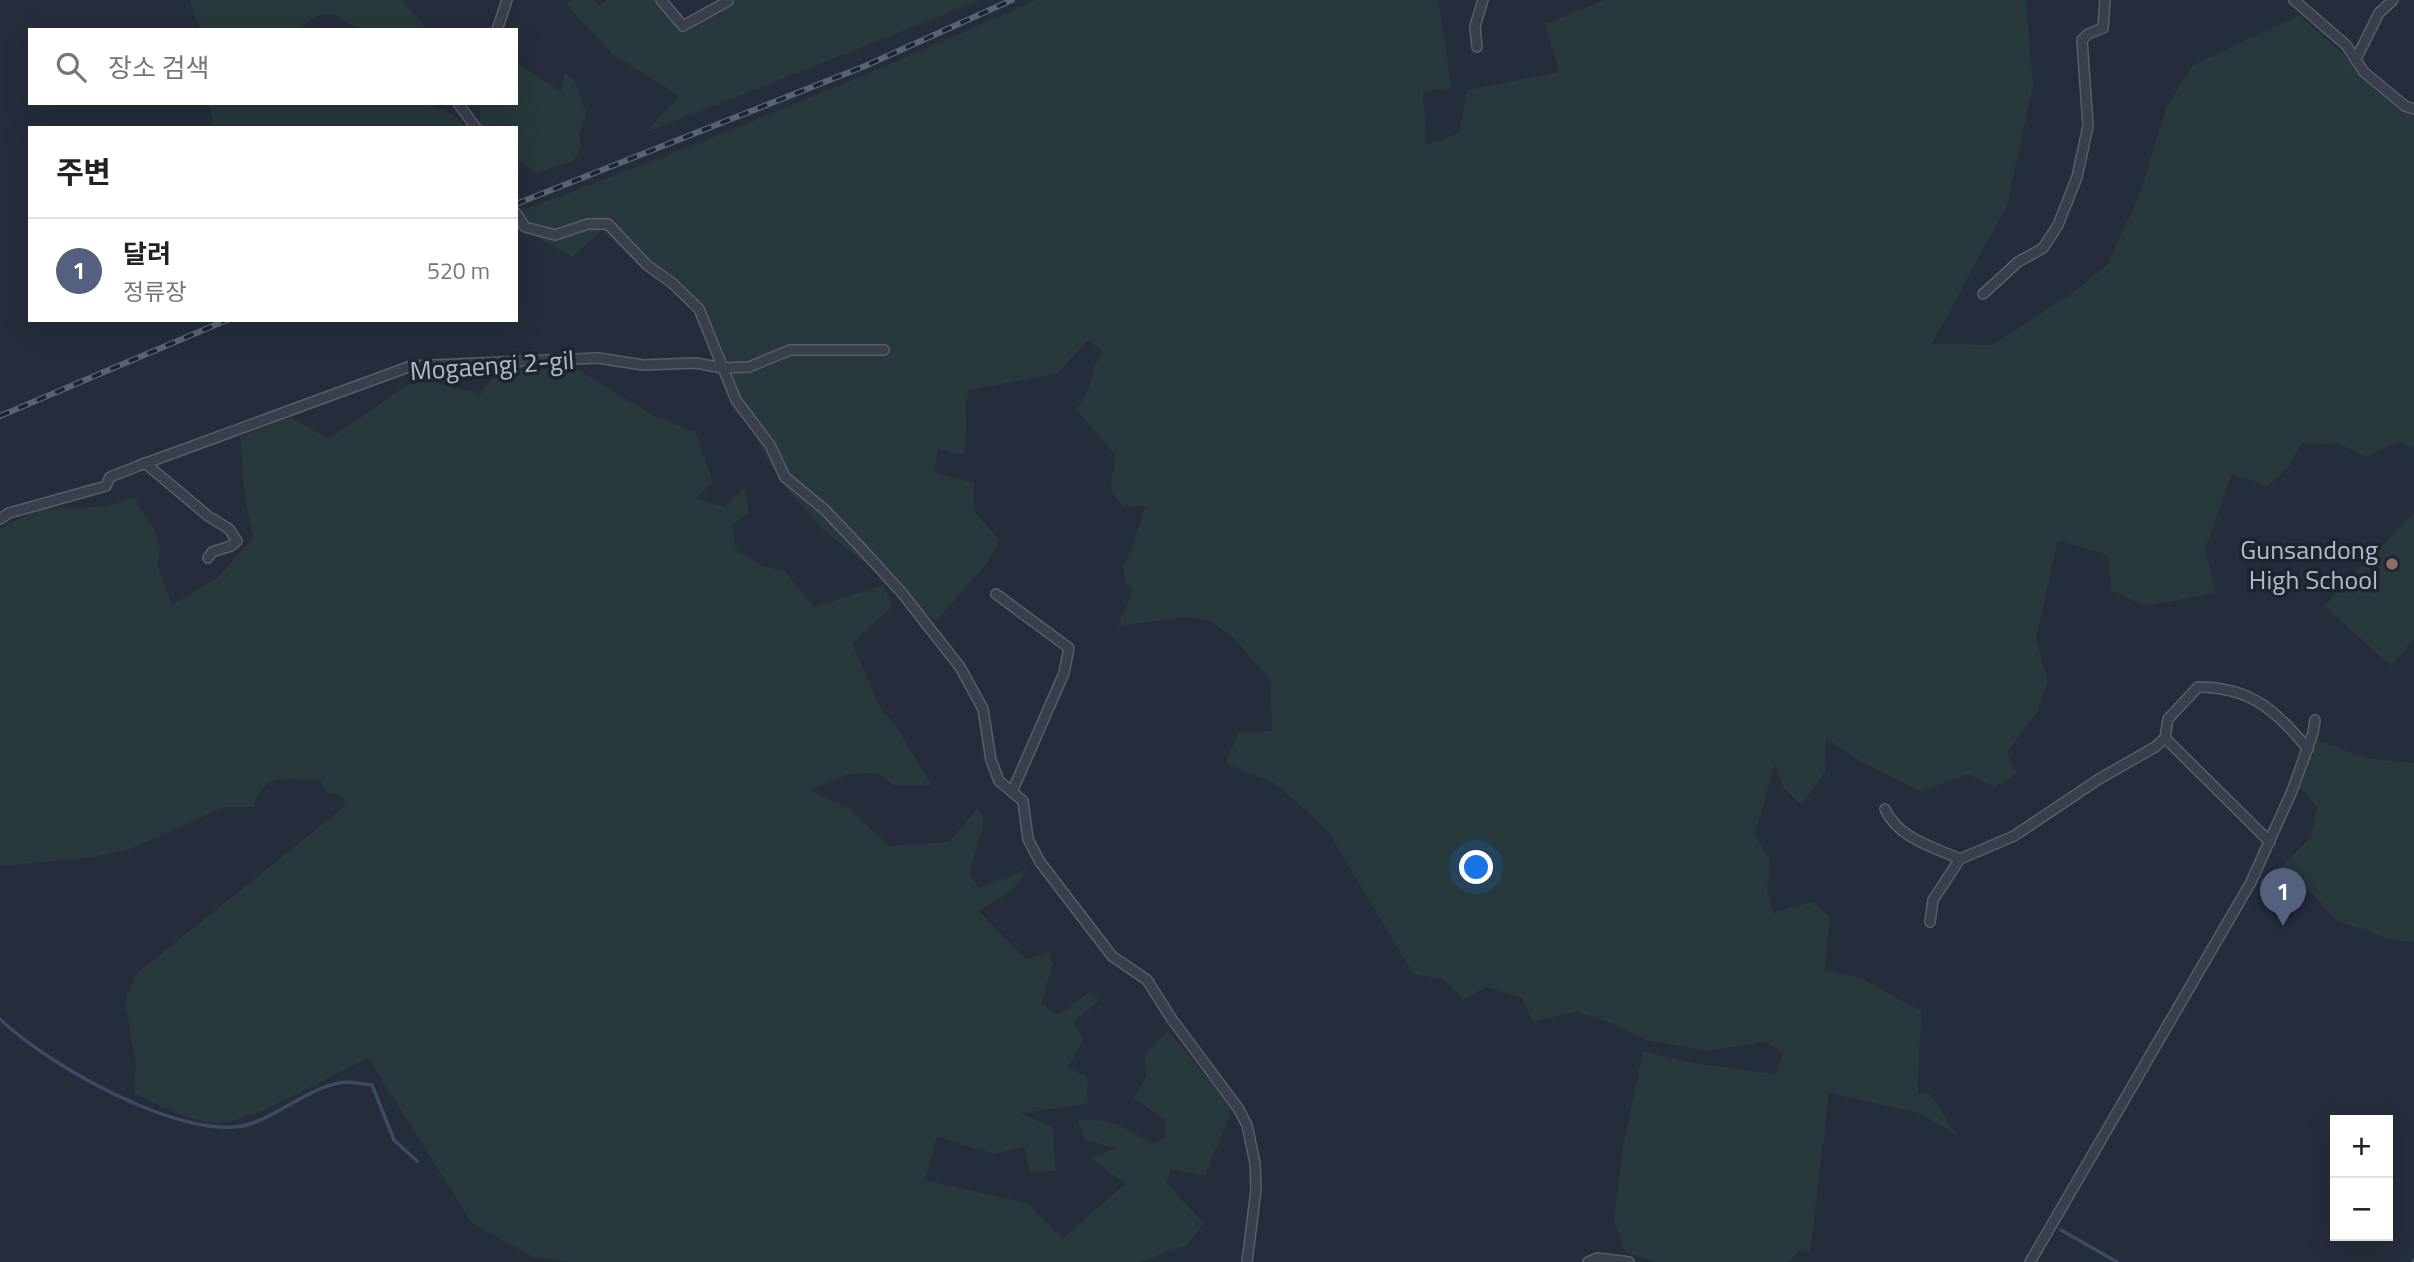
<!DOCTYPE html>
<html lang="ko">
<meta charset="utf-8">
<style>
body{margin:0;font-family:"Titillium Web","Noto Sans KR",sans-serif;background:#f6f6f6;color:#222}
.controls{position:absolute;right:21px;bottom:21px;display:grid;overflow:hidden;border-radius:0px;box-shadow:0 7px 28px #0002}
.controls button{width:63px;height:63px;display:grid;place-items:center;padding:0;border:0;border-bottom:2px solid #e0e0e0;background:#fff;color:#222;font:35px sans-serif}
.you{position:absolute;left:1477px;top:868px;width:24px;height:24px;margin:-18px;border:5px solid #fff;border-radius:50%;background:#1a73e8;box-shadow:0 0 0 10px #1a73e833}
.badge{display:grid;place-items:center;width:46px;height:46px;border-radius:50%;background:#53617f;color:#fff;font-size:23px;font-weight:700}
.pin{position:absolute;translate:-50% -58px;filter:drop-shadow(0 2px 4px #0008)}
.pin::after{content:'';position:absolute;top:37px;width:24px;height:21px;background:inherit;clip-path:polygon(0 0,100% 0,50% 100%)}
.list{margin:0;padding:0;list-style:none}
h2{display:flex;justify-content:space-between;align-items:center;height:91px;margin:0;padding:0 28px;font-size:30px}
h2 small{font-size:23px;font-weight:400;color:#767676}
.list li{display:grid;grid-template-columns:46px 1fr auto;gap:21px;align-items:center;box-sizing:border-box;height:105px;padding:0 28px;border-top:2px solid #e0e0e0}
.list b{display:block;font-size:26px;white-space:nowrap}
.list p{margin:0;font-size:23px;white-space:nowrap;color:#767676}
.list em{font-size:23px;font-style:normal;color:#767676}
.icon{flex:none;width:38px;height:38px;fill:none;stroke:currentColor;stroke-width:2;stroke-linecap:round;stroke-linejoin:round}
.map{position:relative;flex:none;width:2414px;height:1262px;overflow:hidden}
.search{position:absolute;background:#fff;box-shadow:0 7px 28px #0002;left:28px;top:28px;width:490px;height:77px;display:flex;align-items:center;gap:18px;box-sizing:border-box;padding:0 24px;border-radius:0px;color:#767676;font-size:26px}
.panel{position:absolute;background:#fff;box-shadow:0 7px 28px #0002;left:28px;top:126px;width:490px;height:196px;border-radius:0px}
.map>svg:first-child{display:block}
.green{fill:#27393d}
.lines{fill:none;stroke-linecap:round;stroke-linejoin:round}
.stream{stroke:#3c4a64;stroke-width:3.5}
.street-casing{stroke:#575d6a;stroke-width:12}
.street{stroke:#393f4c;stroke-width:9}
.rail-casing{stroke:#5b6373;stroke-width:6}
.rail{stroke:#1e2431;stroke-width:3.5;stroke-dasharray:10;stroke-linecap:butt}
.education-dot{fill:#8d6e63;stroke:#1e2431;stroke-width:2.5}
.labels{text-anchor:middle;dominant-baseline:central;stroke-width:7;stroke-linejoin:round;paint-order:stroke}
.street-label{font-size:26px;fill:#b4bac7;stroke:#1e2431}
.poi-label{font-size:26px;fill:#b4bac7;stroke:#1e2431;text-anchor:end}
</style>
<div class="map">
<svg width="2414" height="1262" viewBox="0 0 2414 1262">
<rect width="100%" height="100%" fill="#252d3c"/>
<!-- green -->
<g class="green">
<path d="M190,0H402L427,29C414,31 374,34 361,29C335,20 335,2 303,25L302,30H200Z"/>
<path d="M571,0H595L599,6L607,0H655L685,33L734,0H982L645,133L679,96L612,54L567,5Z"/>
<path d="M1035,0H1438L1452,88L1423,92L1426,145L1459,133L1467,90L1559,72L1545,24L1604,0H2026L2033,85L2007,205L1932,344L1992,345L2075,291L2108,264L2142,188L2166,108L2192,66L2299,15L2414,117V449L2399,441L2367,457L2338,444L2302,443L2287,469L2268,486L2232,474L2205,549L2216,593L2145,606L2112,591L2107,555L2058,540L2036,637L2048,683L2037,712L2007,752L2017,774L1995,787L1968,774L1921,792L1865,764L1826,738L1825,772L1801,805L1784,788L1775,764L1755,834L1770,861L1767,890L1773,913L1811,902L1830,917L1825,971L1859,977L1921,1011L1918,1094L1929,1093L1957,1135L1918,1113L1829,1093L1810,1253L1801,1249L1788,1262H1655L1625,1252L1614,1220L1622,1153L1643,1051L1693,1063L1775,1074L1784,1053L1766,1042L1707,1051L1646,1040L1611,1023L1576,1012L1533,1022L1522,998L1487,987L1463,1000L1444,980L1413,974L1325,827L1275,784L1226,763L1238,732L1272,731L1271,681L1234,638L1208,620L1185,617L1118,626L1133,590L1125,581L1123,567C1134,550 1137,526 1146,506L1123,507L1111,490L1115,455L1076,409C1096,388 1087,375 1102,351L1088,340L1057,374L969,390C963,411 969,432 963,454L938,450L934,472L974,483L975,512L1000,541L984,567L936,621L821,528L779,480L749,425L733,411L731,375L683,287L653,278L601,230L573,257L517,226L523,210C696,145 868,76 1035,0Z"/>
<path d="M516,63L561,91L565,73L575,82L586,113L580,133V149L572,162L552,167L539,175L516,160V128L480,125L479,103H516Z"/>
<path d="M209,103H421L446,110L470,128H214Z"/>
<path d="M539,369L579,370L652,415L695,432L713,482L696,498L723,507L745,487L749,513L732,524L736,549L764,567L784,570L814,607L883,585L892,607L852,644L883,713L893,721L932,786H894L877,773L849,774L810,790L849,808L889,846L949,842L978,808L984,821L969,874L979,887L1027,869L1013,890L979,911L1026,959L1048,952L1053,964L1041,1004L1058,1015L1091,991L1099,1001L1074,1022L1084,1039L1068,1067L1087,1077L1088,1104L1020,1113L1053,1127L1056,1171L1030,1173L1024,1147L994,1154L937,1137L925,1180L1027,1203L1063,1238L1125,1184L1091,1158L1115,1148L1085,1140L1078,1120C1108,1117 1129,1127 1152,1144L1165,1138L1164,1120L1134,1098L1146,1076L1144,1055L1168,1030L1232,1109L1205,1176L1171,1169L1166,1183L1204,1223L1187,1245L1140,1262H571L532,1257L472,1223L368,1058C336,1073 250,1123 220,1123C189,1122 161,1106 134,1093L136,1065L125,1001L136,974L345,806L342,795L328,793L320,780C290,779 263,771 254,807H224L129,850L87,858L0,866V528L45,506L65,509L107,506L134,498L154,529L160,548L158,568L172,605L218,577L253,538L244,491L240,437L291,417L329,439L417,378L480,394L496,372Z"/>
<path d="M2414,512V639L2391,666L2324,606Z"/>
<path d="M2302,735L2369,759L2414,763V942L2392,940L2337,921L2310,891L2294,901L2280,885L2281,867L2311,837L2317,807L2301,789L2291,784Z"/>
</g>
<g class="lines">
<!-- stream -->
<g class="stream">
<path d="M0,1019C45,1063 189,1147 253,1123C281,1113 314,1085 345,1082C353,1082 363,1084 372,1085L394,1140L417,1161"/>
<path d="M2061,1230L2117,1262"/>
<path d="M2413,1262L2414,1260"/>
</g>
<!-- street casing -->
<g class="street-casing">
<g id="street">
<path d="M661,0L683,26L728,1"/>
<path d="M2294,0L2346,45L2364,72L2405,106L2414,109"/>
<path d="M497,30L507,0"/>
<path d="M1477,47L1475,26L1483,0"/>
<path d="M2357,57L2379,13L2393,0"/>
<path d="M458,103L476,128"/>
<path d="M516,213L525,227L555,235L588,224H608L647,265L672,283L699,309L736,400L770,445L785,477L825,510L862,549L902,593L960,667L983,709L991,760L999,781L1023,801L1028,839L1040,862L1112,956L1147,980L1171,1018L1238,1108L1247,1125L1255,1163L1256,1190L1247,1262"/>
<path d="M1983,294L2018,262L2043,248L2058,225L2077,177L2088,126L2082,40L2088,34L2103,28L2105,0"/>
<path d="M145,463L208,516L229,529L237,541L231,546L212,552L208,558"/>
<path d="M0,519L9,513L106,486L110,477L138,466L411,366L598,358L643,365L696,363L722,368L749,367L790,350H884"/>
<path d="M996,594L1069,648L1064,673L1012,792"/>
<path d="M2165,738L2270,842"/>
<path d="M1885,809C1898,838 1933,847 1960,859"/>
<path d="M1930,922L1933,900L1960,859L2014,836L2099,779L2155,747L2165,738L2168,719L2198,687C2250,687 2276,710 2308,749"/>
<path d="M1588,1262L1597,1258L1629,1262"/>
<path d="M2030,1262L2251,882L2292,791L2313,733L2315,720"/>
</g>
</g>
<!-- street -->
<use href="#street" class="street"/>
<!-- rail casing -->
<g class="rail-casing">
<g id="rail">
<path d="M516,204L865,66L1012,0"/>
<path d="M0,416L227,320"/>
</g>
</g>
<!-- rail -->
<use href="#rail" class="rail"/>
</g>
<!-- markers -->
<circle class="education-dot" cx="2392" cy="564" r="7"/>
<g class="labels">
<!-- street labels -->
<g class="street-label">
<text transform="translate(492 365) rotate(-4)">Mogaengi 2-gil</text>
</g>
<!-- poi labels -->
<g class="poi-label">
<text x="2378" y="549">Gunsandong<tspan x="2378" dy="30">High School</tspan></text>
</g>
</g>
</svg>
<div class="controls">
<button>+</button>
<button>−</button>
</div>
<div class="you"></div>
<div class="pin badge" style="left:2283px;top:926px">1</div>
<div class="search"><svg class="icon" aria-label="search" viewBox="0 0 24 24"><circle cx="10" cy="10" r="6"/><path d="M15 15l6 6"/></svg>장소 검색</div>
<section class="panel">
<h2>주변<small></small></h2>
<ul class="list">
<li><span class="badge">1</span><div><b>달려</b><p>정류장</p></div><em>520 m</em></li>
</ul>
</section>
</div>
